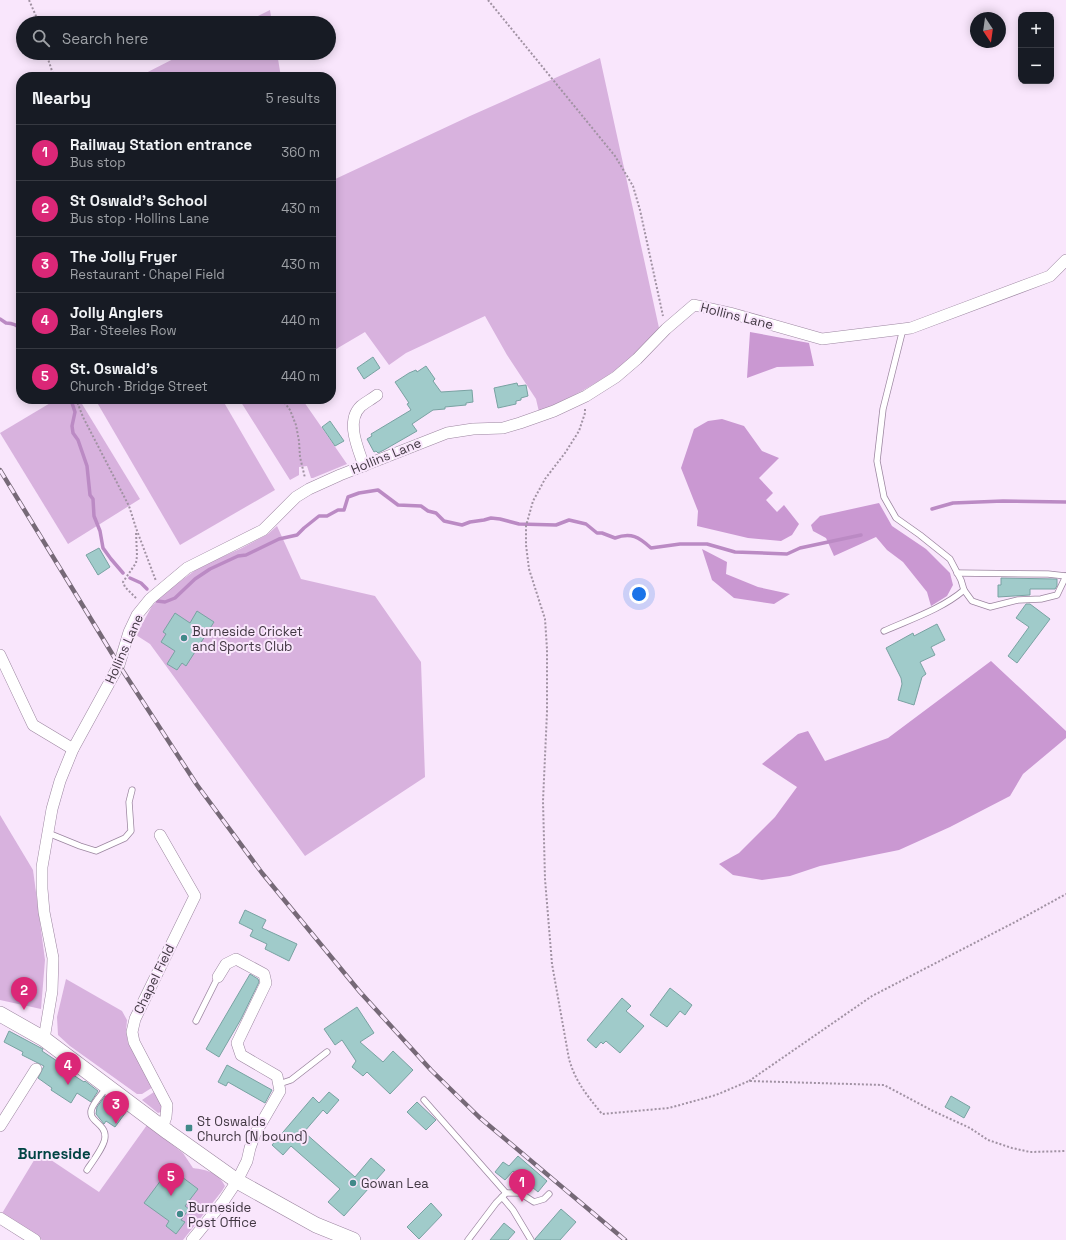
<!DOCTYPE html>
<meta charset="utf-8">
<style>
body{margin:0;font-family:"Space Grotesk",sans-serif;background:#242831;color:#f1f3f6}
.controls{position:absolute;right:12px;top:12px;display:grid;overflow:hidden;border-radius:8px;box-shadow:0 2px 10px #0003}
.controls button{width:36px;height:36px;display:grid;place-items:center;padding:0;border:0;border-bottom:1px solid #363941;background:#171b24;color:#f1f3f6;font:20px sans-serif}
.compass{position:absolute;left:970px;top:12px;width:36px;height:36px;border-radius:50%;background:#171b24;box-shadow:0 2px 10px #0003;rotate:167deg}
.you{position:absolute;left:639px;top:594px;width:14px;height:14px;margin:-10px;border:3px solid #fff;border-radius:50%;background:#1a73e8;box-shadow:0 0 0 6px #1a73e833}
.badge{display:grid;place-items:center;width:26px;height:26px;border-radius:50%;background:#db2777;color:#fff;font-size:13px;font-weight:700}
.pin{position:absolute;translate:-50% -33px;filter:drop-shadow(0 1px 2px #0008)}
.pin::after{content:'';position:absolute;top:21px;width:14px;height:12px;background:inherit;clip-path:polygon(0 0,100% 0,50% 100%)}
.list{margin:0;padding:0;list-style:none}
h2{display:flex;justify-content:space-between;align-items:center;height:52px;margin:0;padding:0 16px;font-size:17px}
h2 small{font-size:13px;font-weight:400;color:#9ea1a6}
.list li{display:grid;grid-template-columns:26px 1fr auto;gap:12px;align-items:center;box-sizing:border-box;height:56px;padding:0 16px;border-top:1px solid #363941}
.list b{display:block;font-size:15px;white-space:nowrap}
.list p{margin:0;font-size:13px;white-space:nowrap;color:#9ea1a6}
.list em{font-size:13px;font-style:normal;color:#9ea1a6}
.icon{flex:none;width:22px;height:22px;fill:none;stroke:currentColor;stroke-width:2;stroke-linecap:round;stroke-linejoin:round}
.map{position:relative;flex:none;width:1066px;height:1240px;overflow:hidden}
.search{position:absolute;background:#171b24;box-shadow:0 2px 10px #0003;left:16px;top:16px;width:320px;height:44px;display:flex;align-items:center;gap:10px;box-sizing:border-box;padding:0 14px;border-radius:22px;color:#9ea1a6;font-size:15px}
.panel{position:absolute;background:#171b24;box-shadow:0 2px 10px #0003;left:16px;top:72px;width:320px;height:332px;border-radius:16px}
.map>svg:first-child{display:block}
.green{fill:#d8b2de}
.forest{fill:#ca98d2}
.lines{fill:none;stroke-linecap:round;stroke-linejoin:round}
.stream{stroke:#bb8ac4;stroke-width:3.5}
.building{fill:#a0cbca;stroke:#79a2a2}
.lane-casing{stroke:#9c86a0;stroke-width:7}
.street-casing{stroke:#9c86a0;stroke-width:12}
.secondary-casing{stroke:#9c86a0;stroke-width:16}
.path{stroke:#a192a3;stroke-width:2;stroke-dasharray:2 2;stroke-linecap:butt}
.lane{stroke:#fff;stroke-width:5.5}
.street{stroke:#fff;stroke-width:11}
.secondary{stroke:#fff;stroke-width:15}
.rail-casing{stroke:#766977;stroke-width:4.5}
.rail{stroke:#f9e6fc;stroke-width:3;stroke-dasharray:9;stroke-linecap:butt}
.poi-dot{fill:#418989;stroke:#f9e6fc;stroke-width:1.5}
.labels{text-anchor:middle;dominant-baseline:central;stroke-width:4;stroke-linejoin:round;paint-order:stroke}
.street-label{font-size:13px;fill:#413742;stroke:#f9e6fc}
.poi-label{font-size:13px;fill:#413742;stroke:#f9e6fc;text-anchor:start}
.quarter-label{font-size:15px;font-weight:bold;fill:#044;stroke:#f9e6fc}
</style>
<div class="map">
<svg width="1066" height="1240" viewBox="0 0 1066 1240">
<rect width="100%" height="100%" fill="#f9e6fc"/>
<!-- green -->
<g class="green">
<path d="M270,10L272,23H244Z"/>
<path d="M185,53H277L281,77H138Z"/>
<path d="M600,58L659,328C649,339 639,351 627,361C601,383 569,398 539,412L536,399L507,355L485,316L406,353L389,365L365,332L331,352V181L470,116Z"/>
<path d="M57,399H79L140,499L68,544L0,433Z"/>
<path d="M95,399H222L275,490L180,545Z"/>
<path d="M239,399H302L347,464L313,478H311L307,466L299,467V475L290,480Z"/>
<path d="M277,526L301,579L375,596L421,662L425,777L305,856L150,644L136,635L152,606L167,591L201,566L240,549L268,534Z"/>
<path d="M0,815L33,870L45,960L41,1009L0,1000Z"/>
<path d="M66,979L122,1011L127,1020L126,1032L128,1043L153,1087L142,1094H137L70,1046L58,1035L57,1017Z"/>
<path d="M154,1092L163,1108L161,1112L158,1113L142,1100Z"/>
<path d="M147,1125L183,1153L193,1168C207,1170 218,1172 225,1186L222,1191L183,1240H42L1,1215L39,1152L99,1192Z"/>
</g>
<!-- forest -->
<g class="forest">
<path d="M750,332L809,343L814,366L777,367L747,378Z"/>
<path d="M722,419L744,426L762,451L779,458L759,478L773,493L766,500L777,512L784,505L799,524L792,535L781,541L748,538L697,526L698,511L681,468L694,429L708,421Z"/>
<path d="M879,503L892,526L926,549L950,573L953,585L947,596L931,606L927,592L903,562L887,550L876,537L834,556L826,538L813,531L811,525L820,516Z"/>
<path d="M702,549L727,562L726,574L758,587L790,594L774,604L734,598L712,580Z"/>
<path d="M991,661L1066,731V738L1023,774L1010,796L950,827L899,850L820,866L790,876L762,880L733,875L719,864L739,853L775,817L797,787L762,764L798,734L808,731L825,761L888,738Z"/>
</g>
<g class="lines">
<!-- stream -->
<g class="stream">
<path d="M0,319L6,323C12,323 17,324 21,330"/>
<path d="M72,403L75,412L72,426L73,433L78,440L87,466L90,495L93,499L94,516L100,531L103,548L111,559L123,573"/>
<path d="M932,509L953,503L1003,501L1066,502"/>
<path d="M130,578L141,583L147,589"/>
<path d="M157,601L165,602L175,598L195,579L210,569L238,556L246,555L279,539L297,535L304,528L319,516H327L338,510H344L348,497L359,493L378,490L398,505L421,506L428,511L436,513L444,521L462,525L470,522L484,520L491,518L500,519L519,524L556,525L569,520L586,524L597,533H602L615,538C631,532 639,537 651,548L680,544H707L735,552L787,554L800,548L861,535"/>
</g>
</g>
<!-- building -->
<g class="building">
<path d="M373,357L380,368L364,379L357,368Z"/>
<path d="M426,366L435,379L433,381L441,392L472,390L473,402L466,403V405L445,407V409L433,410L412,424L417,431L384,450L378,453L376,451L374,452L367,439L372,436L371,434L411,410L407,404L409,403L395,382L409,373L416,370L417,372Z"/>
<path d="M517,383L518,386L526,385L528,396L521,398V400L516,401V404L498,408L494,388Z"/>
<path d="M330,421L344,441L335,446L322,427Z"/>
<path d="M99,548L110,567L98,575L86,555Z"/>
<path d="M1001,578L1057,579V586L1055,589H1030V595L998,597V585H1001Z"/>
<path d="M1026,604H1030L1050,619L1017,663L1008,656L1029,627L1016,618Z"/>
<path d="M197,611L214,622L186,666L182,663L177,670L167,664L175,651L161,642L166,634L163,632L175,613L190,623Z"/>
<path d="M937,624L945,640L931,647L935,655L920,662L926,674L922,677L914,705L898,700L902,684L901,678L886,648L913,633L914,636Z"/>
<path d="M245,910L266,920L262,928L297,944L289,961L265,949L267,944L250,936L253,930L239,923Z"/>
<path d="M250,974L258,979L259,982L241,1019L219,1057L206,1049Z"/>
<path d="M670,988L692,1005L685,1015L680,1011L667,1027L650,1015Z"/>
<path d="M622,998L631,1006L626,1011L644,1026L620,1053L606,1041L603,1044L601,1042L596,1048L587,1040Z"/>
<path d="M357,1007L374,1033L360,1042L383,1062L393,1051L413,1070L390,1094L367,1072L363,1076L352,1067L356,1061L342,1040L335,1045L324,1029Z"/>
<path d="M9,1031L39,1047L43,1049L42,1051L66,1067L64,1069L84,1082L85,1081L98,1091L91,1102L77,1093L71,1103L51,1090L52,1088L38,1078L44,1066L22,1055L23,1052L4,1042Z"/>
<path d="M227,1065L272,1090L265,1103L228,1082L226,1086L218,1082Z"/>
<path d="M329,1092L339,1100L327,1114L323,1110L304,1132L355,1177L371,1158L385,1170L344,1216L328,1202L340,1189L291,1146L283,1155L272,1145L313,1097L319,1103Z"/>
<path d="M105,1096L126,1112L115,1127L106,1121L104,1124L96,1114L97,1107Z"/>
<path d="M951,1096L970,1107L964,1118L945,1107Z"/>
<path d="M417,1102L436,1120L426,1130L407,1112Z"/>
<path d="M518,1156L547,1181L538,1192L513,1171L505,1180L495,1172L503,1162L509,1166Z"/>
<path d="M170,1168L198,1189L185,1206L189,1209L181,1220L185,1222L176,1234L166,1226L169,1221L144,1203Z"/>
<path d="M431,1203L442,1215L419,1239L407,1227Z"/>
<path d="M561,1209L576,1222L560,1240H535V1239Z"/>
<path d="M504,1223L515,1232L508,1240H490Z"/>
</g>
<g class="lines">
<!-- lane casing -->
<g class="lane-casing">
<g id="lane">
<path d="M957,573L1048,574L1066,576"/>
<path d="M964,590L972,601L990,607L1018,600L1041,599L1057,595L1066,576"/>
<path d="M884,631C911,619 942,609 964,590L961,580L950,559L920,535L896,518L884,497L877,461L883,409L903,329"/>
<path d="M48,833L80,846L96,851L125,838L131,831L129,802L132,790"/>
<path d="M196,1021L218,977"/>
<path d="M279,1084L291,1080L327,1052"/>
<path d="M424,1100L506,1193"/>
<path d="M87,1170C92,1162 105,1146 105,1137C106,1123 86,1121 92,1108C95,1101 102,1094 107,1087"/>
<path d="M502,1197L513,1210L531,1240"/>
<path d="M468,1240L496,1203L506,1193H520L534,1202L544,1199L549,1194"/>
</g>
</g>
<!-- street casing -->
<g class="street-casing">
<g id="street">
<path d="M364,466C358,448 345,421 361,406C366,402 372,399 377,395"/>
<path d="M0,655L33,725L73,749"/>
<path d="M160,835L195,896L135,1019L132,1032L134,1042L167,1105L166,1117L162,1128"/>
<path d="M44,1039L52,991L53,958L44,912L42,889V867L52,809L60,781L73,749L119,665L129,632L137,615L150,599L187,568L263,530L296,497L309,489L340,475L447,433L473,429L503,428L520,423L554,411L586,396L616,377L637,359L666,329L694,305L730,313L822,339L911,328L1050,276L1066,260"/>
<path d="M0,1126L36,1069"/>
<path d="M0,1218L35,1240"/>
<path d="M192,1240L223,1202L237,1181L247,1161L250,1148L255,1134L280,1091L277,1076L241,1055L237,1043L266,983L264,974L236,959L226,964L218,977"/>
</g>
</g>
<!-- secondary casing -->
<g class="secondary-casing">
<path id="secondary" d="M0,1014L44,1039L168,1132L237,1181L316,1225L353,1240"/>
</g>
<!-- path -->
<g class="path">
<path d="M29,0L39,23"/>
<path d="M488,0L615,156L633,186L640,210L663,316"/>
<path d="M46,53L54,77"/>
<path d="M76,399L83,417L129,506L136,528L156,581"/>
<path d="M282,399L290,410L296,425L299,441L300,457L305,478"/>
<path d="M585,409V413L579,431L565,453L545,479L533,501L526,526V545L529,569L545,619L547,649V712L543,801L545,879L552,964L569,1059C576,1083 587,1095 602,1114L669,1108L716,1095L749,1081L884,1085L933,1111L970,1128L988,1140L1012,1148L1030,1152L1066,1151"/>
<path d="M136,598L125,587L123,582L136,563L137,556L136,532"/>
<path d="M749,1081L872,996L1017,921L1066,894"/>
</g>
<!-- lane -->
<use href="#lane" class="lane"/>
<!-- street -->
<use href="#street" class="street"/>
<!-- secondary -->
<use href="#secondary" class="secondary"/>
<!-- rail casing -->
<g class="rail-casing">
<path id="rail" d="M0,470L119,665L197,785L262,873L360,992L431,1070L479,1117L625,1240"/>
</g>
<!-- rail -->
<use href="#rail" class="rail"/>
</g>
<!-- markers -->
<g class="poi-dot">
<circle cx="184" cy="638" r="4"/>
<rect x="185" y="1124" width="8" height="8" rx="2"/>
<circle cx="353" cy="1183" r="4"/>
<circle cx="180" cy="1214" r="4"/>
</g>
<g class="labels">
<!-- street labels -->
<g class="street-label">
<text transform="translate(737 316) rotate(14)">Hollins Lane</text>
<text transform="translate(386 456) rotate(-22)">Hollins Lane</text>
<text transform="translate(124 649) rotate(-66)">Hollins Lane</text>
<text transform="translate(154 979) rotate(-64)">Chapel Field</text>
</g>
<!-- poi labels -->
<g class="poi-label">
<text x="192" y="631">Burneside Cricket<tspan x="192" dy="15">and Sports Club</tspan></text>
<text x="197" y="1121">St Oswalds<tspan x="197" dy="15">Church (N bound)</tspan></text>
<text x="361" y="1183">Gowan Lea</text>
<text x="188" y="1207">Burneside<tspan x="188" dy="15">Post Office</tspan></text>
</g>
<!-- quarter labels -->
<g class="quarter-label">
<text x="54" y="1153">Burneside</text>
</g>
</g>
</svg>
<div class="controls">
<button>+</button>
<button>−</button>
</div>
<svg class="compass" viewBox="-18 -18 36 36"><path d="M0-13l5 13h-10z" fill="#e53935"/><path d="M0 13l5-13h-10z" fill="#9ea1a6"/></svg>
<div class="you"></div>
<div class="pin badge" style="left:522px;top:1202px">1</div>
<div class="pin badge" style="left:24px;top:1010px">2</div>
<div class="pin badge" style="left:116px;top:1124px">3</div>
<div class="pin badge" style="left:68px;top:1085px">4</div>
<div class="pin badge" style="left:171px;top:1196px">5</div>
<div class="search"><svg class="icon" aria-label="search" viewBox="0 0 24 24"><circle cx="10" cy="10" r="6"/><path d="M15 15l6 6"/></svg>Search here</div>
<section class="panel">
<h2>Nearby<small>5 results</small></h2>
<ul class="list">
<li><span class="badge">1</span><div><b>Railway Station entrance</b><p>Bus stop</p></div><em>360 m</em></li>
<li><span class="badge">2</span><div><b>St Oswald's School</b><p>Bus stop · Hollins Lane</p></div><em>430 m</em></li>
<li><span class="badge">3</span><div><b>The Jolly Fryer</b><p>Restaurant · Chapel Field</p></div><em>430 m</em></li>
<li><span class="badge">4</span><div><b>Jolly Anglers</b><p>Bar · Steeles Row</p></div><em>440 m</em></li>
<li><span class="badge">5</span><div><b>St. Oswald's</b><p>Church · Bridge Street</p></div><em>440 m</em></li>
</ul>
</section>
</div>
